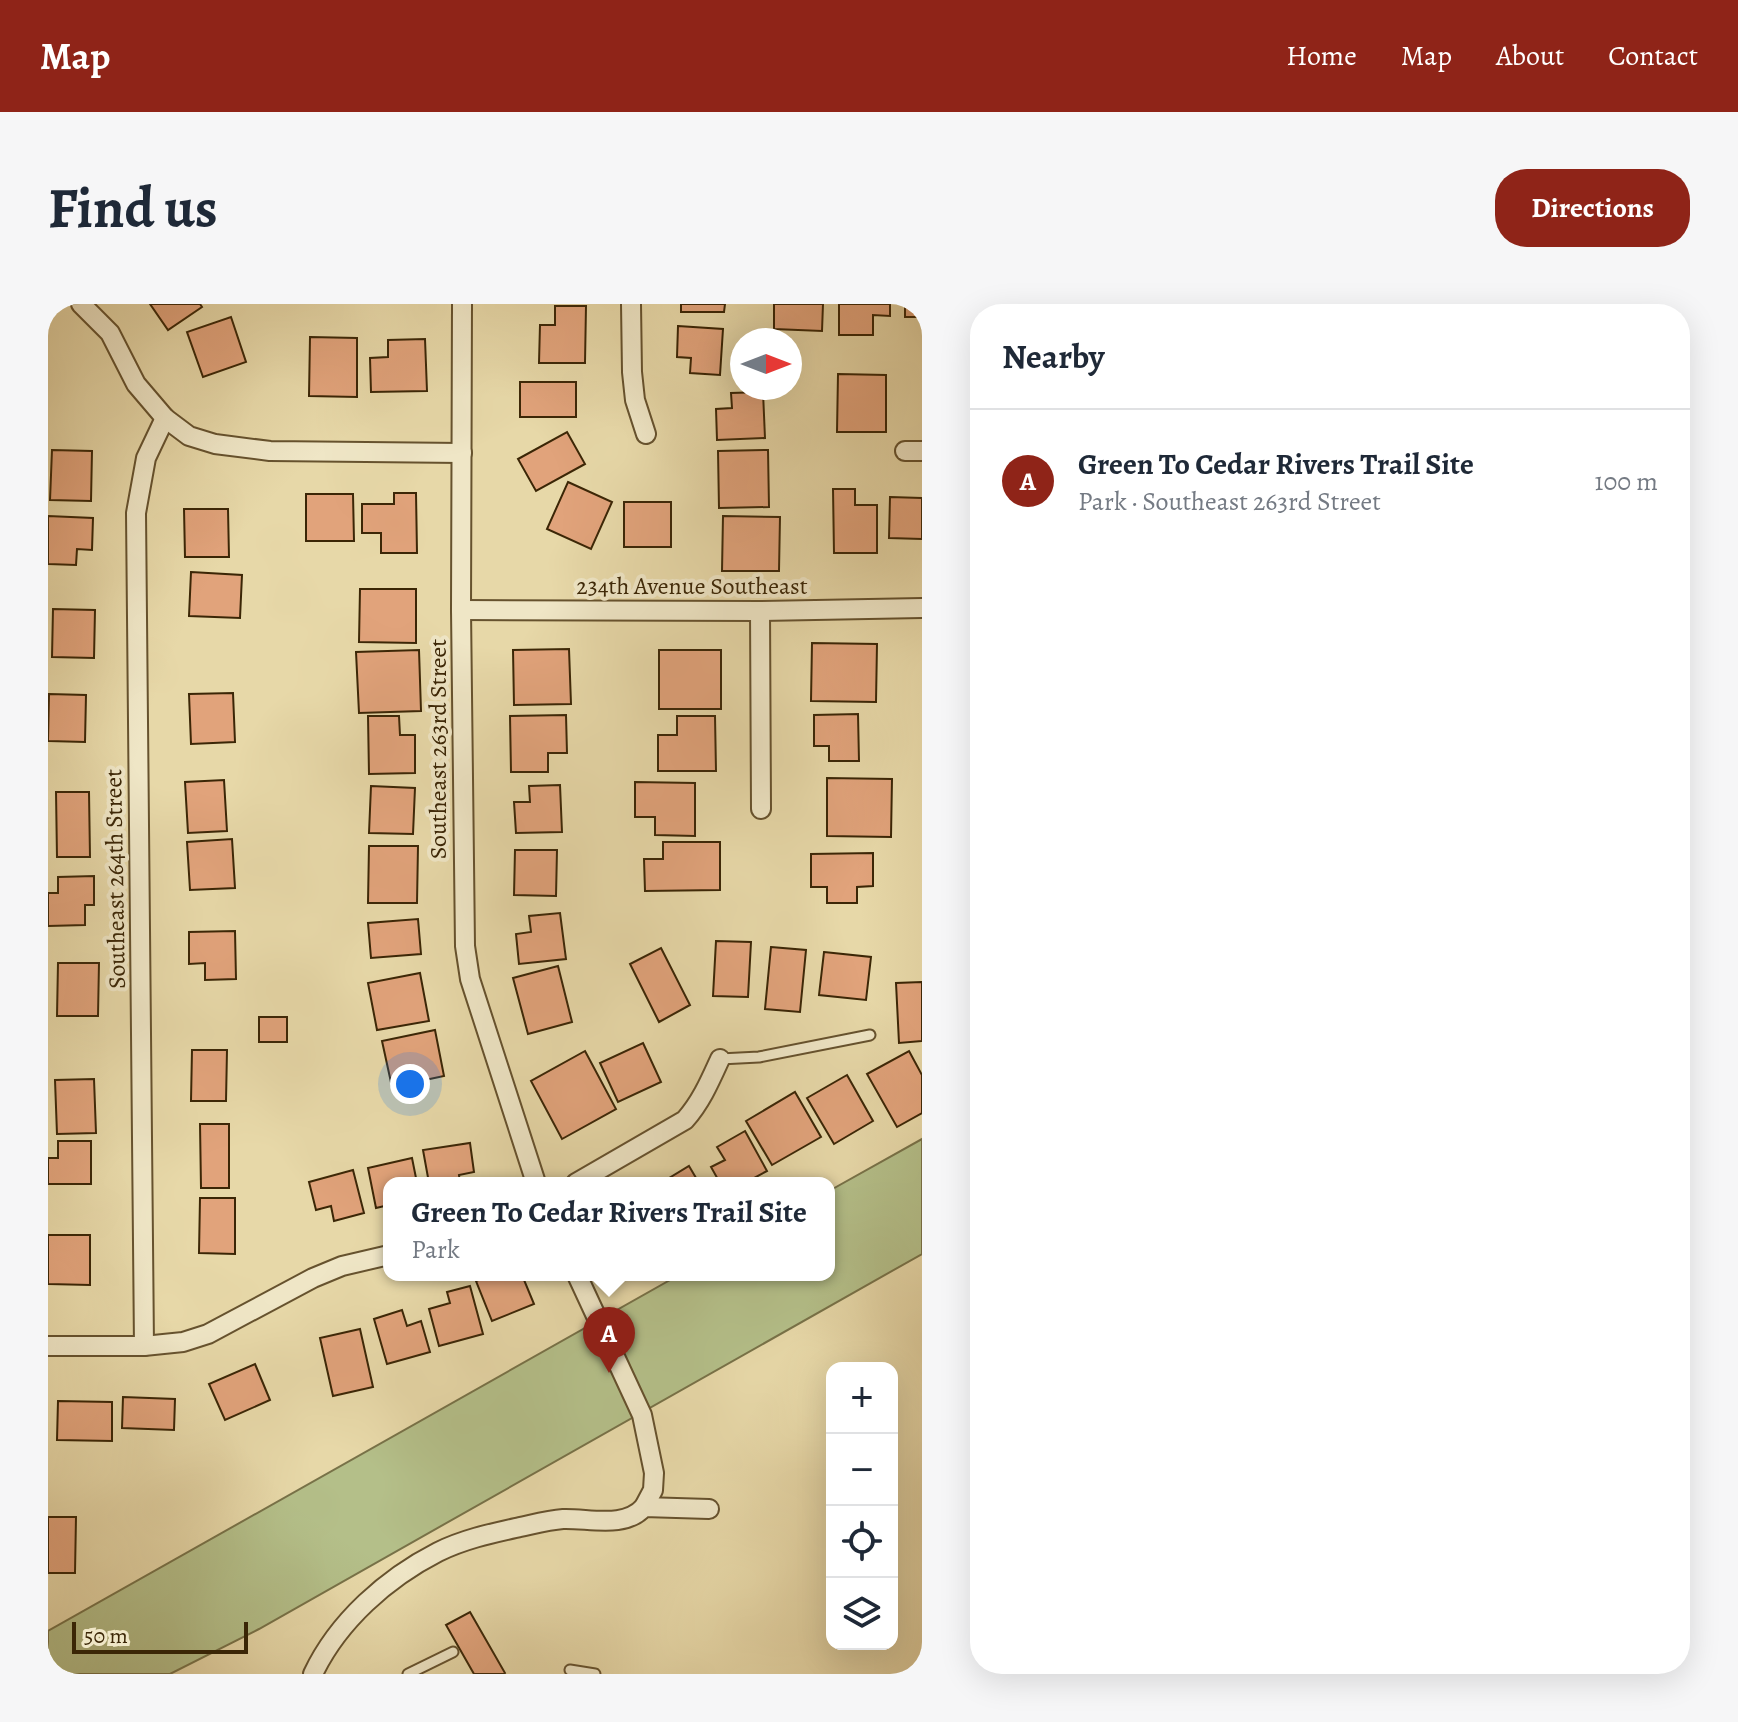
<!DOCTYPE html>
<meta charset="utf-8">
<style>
body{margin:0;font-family:Alegreya,serif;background:#f6f6f7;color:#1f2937}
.controls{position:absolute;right:24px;bottom:24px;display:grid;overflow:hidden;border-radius:16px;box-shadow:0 8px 32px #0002}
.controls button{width:72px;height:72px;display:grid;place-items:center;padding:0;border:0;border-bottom:2px solid #e0e1e3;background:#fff;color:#1f2937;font:40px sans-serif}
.compass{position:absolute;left:682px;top:24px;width:72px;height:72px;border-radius:50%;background:#fff;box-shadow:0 8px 32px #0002;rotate:90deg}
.scale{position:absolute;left:24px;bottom:20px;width:176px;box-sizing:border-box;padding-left:8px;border:4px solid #3b2606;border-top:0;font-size:22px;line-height:28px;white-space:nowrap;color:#3b2606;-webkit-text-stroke:6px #efe6c6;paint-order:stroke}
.you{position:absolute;left:362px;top:780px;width:28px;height:28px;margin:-20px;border:6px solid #fff;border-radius:50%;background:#1a73e8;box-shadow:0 0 0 12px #1a73e833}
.badge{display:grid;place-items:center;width:52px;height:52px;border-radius:50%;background:#8f2418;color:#fff;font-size:26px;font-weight:700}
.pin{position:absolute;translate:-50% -66px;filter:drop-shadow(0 2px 4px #0008)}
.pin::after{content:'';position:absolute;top:42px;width:28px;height:24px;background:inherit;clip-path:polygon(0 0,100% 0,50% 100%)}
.popup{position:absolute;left:335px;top:873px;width:452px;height:104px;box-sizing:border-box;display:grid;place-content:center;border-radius:16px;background:#fff;filter:drop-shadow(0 2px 6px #0005);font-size:26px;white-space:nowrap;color:#747a83}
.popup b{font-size:30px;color:#1f2937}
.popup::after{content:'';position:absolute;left:50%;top:100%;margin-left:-16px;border:16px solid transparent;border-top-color:#fff}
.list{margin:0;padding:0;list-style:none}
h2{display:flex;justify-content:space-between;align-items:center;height:104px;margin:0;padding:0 32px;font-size:34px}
h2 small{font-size:26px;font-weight:400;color:#747a83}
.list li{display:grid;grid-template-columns:52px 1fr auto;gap:24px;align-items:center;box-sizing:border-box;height:144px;padding:0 32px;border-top:2px solid #e0e1e3}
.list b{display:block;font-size:30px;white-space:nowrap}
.list p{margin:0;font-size:26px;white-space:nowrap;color:#747a83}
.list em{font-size:26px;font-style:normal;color:#747a83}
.icon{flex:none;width:44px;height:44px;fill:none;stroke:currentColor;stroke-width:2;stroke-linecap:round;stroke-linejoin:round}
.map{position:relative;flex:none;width:874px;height:1370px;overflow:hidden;border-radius:32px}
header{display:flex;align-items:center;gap:48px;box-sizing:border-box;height:112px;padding:0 40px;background:#8f2418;color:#fff}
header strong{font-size:38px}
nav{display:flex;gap:44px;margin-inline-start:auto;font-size:28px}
.intro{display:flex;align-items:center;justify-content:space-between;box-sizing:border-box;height:192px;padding:0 48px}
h1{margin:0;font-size:56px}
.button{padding:20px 36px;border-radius:32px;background:#8f2418;color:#fff;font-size:28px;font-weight:700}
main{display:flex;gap:48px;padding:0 48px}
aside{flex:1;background:#fff;border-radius:32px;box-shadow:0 8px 32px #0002}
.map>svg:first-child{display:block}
.green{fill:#b4bf89;stroke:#787248;stroke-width:2}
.building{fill:#e1a37b;stroke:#3b2606;stroke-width:2}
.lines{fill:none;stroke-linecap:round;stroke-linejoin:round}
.lane-casing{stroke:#66522e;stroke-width:13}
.street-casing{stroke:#66522e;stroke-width:22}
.lane{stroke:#efe6c6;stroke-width:9}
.street{stroke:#efe6c6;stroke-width:18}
.labels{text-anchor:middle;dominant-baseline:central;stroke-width:8;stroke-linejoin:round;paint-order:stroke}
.street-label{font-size:24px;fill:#3b2606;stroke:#efe6c6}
</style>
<header>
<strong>Map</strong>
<nav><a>Home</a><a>Map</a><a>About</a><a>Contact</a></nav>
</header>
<div class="intro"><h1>Find us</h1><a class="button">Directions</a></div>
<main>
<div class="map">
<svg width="874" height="1370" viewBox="0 0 874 1370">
<rect width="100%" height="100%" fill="#e7d8a8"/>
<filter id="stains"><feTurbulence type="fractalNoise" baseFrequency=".0025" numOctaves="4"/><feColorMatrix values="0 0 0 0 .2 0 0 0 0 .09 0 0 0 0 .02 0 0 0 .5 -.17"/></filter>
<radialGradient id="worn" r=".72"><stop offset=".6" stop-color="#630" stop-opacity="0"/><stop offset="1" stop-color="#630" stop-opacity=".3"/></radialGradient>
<!-- green -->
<path class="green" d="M874,835V950L211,1325L122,1370H0V1327L631,971H781V887Z"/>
<!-- building -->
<g class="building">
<path d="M102,0H152L154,3L120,26Z"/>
<path d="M633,0H677L676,8H633Z"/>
<path d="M726,0H775L774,27L726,25Z"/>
<path d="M791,0H842V12L825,11V31H791Z"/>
<rect x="857" y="0" width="17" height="13"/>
<path d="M507,2H538L537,59H491L492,21H507Z"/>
<path d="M183,13L198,58L155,73L139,28Z"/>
<path d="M630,22L675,25L672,71L642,69L643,54L629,53Z"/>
<path d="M262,33L309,34V93L261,92Z"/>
<path d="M377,35L379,87L323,88L322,54L340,53V36Z"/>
<path d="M790,70L838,71V128H789Z"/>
<rect x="472" y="78" width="56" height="35"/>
<path d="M715,88L717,134L669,136L668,105L684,104L683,89Z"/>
<path d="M519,128L537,160L488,187L470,155Z"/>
<path d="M4,146L44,147L43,197L2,196Z"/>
<path d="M720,146L721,203L671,204L670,147Z"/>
<path d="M520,178L564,198L543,245L499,225Z"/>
<path d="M785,185H807V201H829V249H786Z"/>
<path d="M346,189H368L369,249H333V229H314V200H346Z"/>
<path d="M258,190H305L306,237H258Z"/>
<path d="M842,193L874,194V235L841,234Z"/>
<rect x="576" y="198" width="47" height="45"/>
<path d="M136,205H180L181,253H137Z"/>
<path d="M0,212L45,214L44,246L29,245L28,261L0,260Z"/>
<path d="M675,212L732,213L731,267H674Z"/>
<path d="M143,268L194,271L192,314L141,312Z"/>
<path d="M312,285H368V339L311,338Z"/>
<path d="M5,305L47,306L46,354L4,353Z"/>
<path d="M764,339L829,340L828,398L763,397Z"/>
<path d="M521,345L523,400L466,401L465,346Z"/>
<path d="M371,346L373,407L311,409L308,348Z"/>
<rect x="611" y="346" width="62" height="59"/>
<path d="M185,389L187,438L143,440L141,390Z"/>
<path d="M1,390L38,391L37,438L0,437Z"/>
<path d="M810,410L811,457H781V442H766V411Z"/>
<path d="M518,411L519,449H500V468H463L462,412Z"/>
<path d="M320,412H351L352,431H367V469L321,470Z"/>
<path d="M629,412H667L668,467H610V431H629Z"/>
<path d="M779,474L844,475L843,533L779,532Z"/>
<path d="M176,476L179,527L140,529L137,478Z"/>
<path d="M587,478L647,479V532L607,531V513H587Z"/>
<path d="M512,481L514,528L468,529L466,498H482L481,482Z"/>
<path d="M323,482L367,484L365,530L321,529Z"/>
<path d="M8,488H41L42,553H9Z"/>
<path d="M184,535L187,584L142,586L139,538Z"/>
<path d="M615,538H672V586L597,587L596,555H615Z"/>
<path d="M321,542H370L369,599H320Z"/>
<path d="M467,546H509L508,592L466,591Z"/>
<path d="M825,549V582L809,583V599H779V583H763V550Z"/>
<path d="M46,572V601H37V621L0,622V589H10V573Z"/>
<path d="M512,609L518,655L471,660L468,630L483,628L481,612Z"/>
<path d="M370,615L373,650L323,654L320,619Z"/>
<path d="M187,627L188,675L157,676V659L141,660V628Z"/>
<path d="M668,637L703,638L700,693L665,692Z"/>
<path d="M723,643L758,646L752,708L717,705Z"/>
<path d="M613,644L642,701L611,718L582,660Z"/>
<path d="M776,648L823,653L818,696L771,691Z"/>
<path d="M10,659H51L50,712H9Z"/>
<path d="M510,662L524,718L480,730L465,674Z"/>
<path d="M372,669L381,717L329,726L320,679Z"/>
<path d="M874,678V737L851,739L848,679Z"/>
<rect x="211" y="713" width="28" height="25"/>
<path d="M387,726L396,772L344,783L334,737Z"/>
<path d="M595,739L613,778L570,798L552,759Z"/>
<path d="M144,746H179L178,797H143Z"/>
<path d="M537,747L568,805L514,835L483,777Z"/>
<path d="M861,747L874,771V809L849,823L819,770Z"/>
<path d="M799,771L825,817L786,840L759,794Z"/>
<path d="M46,775L48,829L9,830L7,776Z"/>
<path d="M747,788L773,833L724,861L698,817Z"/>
<path d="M152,820H181V884H153Z"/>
<path d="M697,827L719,867L697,879H672L663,863L677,856L669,843Z"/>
<path d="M10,837H43V880H0V854H10Z"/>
<path d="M422,839L426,868L411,871L412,879H381L375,846Z"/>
<path d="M364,854L369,879H341V901L328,904L320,864Z"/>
<path d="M641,862L651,879H613Z"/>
<path d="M305,866L316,909L286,917L283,902L268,906L261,878Z"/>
<path d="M152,894H187V950L151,949Z"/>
<path d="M0,931H42V981L0,980Z"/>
<path d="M443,971H474L486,1000L444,1017L428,977Z"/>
<path d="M422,982L435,1030L391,1042L381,1005L402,999L399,988Z"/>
<path d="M354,1006L359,1022L373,1017L382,1048L339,1060L326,1015Z"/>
<path d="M312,1025L325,1083L285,1092L272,1034Z"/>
<path d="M207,1060L222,1096L177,1116L161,1080Z"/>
<path d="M75,1093L127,1095L126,1126L74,1124Z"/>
<path d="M10,1097L64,1098V1137L9,1136Z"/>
<path d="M0,1213H28L27,1269H0Z"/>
<path d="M422,1308L457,1369L456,1370H426L398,1321Z"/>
</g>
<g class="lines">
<!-- lane casing -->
<g class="lane-casing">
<g id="lane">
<path d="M672,755L711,753L822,731"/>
<path d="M522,1366L547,1370"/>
<path d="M360,1370L405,1348"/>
</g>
</g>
<!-- street casing -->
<g class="street-casing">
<g id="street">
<path d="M33,0L62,29L88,80L117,114L141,132L167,140L222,147L414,149"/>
<path d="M414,0L413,306L417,642L422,675L488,879"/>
<path d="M583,0L584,68L587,96L598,130"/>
<path d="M857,147H874"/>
<path d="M413,306L712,307L874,304"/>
<path d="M712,307L713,505"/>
<path d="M528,879L637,816C653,798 662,777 672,755"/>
<path d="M529,971L594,1111L606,1169L605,1186L596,1203"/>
<path d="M0,1042H96L135,1038L160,1030L265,974L294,962L341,951"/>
<path d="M96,1042L88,209L98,154L117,114"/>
<path d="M265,1370C290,1317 339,1274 390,1248C416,1235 445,1229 472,1223C486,1220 501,1216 515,1215C541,1214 577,1225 596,1203L661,1205"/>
</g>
</g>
<!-- lane -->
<use href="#lane" class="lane"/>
<!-- street -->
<use href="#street" class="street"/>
</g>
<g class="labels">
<!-- street labels -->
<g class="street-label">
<text x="644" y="282">234th Avenue Southeast</text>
<text transform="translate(390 445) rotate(-90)">Southeast 263rd Street</text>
<text transform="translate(67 575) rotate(-91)">Southeast 264th Street</text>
</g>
</g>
<rect width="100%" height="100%" filter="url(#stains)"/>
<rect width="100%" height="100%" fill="url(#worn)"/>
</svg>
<div class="controls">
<button>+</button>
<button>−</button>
<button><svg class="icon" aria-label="locate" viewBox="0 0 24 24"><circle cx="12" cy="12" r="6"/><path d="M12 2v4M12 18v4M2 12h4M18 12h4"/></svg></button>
<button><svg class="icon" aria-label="layers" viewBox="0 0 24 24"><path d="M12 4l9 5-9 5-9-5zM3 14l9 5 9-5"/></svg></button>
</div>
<svg class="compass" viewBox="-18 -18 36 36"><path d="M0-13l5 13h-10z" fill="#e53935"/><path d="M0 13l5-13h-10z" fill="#747a83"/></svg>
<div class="scale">50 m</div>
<div class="you"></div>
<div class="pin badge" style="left:561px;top:1069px">A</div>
<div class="popup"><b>Green To Cedar Rivers Trail Site</b>Park</div>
</div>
<aside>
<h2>Nearby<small></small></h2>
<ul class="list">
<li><span class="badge">A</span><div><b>Green To Cedar Rivers Trail Site</b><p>Park · Southeast 263rd Street</p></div><em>100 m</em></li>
</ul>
</aside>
</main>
